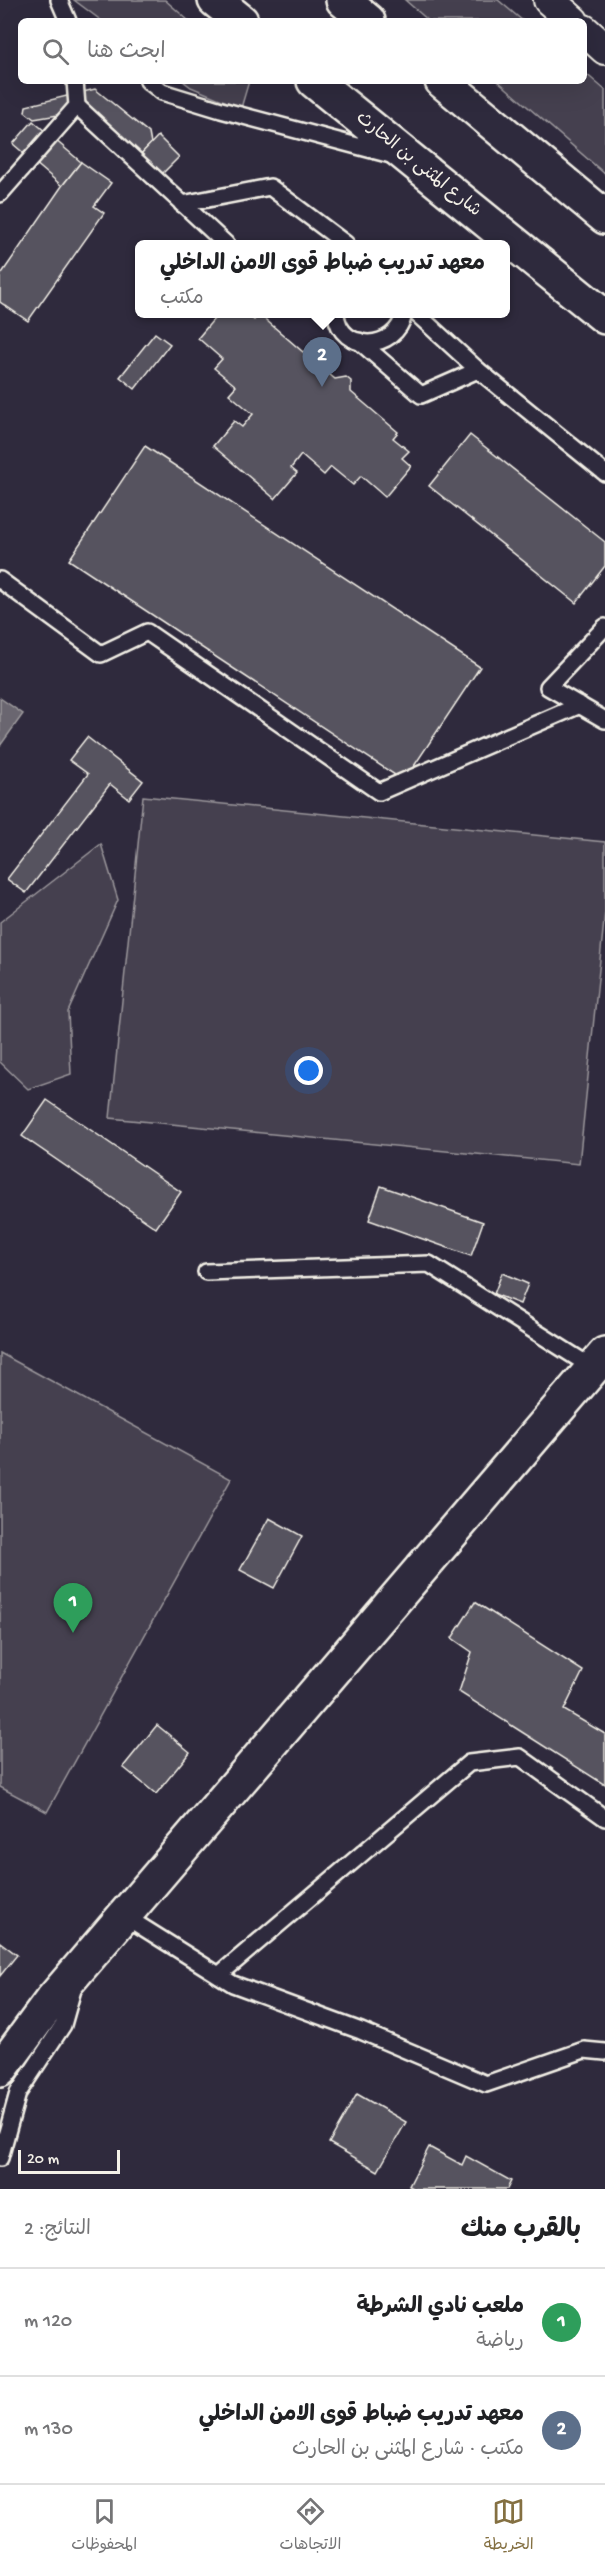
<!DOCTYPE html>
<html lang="ar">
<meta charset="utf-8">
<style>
body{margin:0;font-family:"Gochi Hand","Playpen Sans Arabic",sans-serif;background:#f2f2f2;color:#202124;direction:rtl}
.scale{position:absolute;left:18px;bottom:15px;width:102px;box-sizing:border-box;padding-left:6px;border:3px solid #f4f1e8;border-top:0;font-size:16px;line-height:21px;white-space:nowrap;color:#f4f1e8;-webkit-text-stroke:4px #2f2a3d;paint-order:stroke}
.you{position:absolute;left:309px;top:1071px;width:21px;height:21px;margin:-15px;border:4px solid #fff;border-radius:50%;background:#1a73e8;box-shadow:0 0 0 9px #1a73e833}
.badge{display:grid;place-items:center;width:39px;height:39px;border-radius:50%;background:#847042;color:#fff;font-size:20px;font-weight:700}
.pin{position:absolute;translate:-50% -50px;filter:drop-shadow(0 2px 3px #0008)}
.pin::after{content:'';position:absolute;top:32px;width:21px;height:18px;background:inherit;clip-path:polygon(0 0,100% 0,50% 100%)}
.popup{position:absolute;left:135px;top:240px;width:375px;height:78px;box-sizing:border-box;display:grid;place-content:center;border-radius:9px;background:#fff;filter:drop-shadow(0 2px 4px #0005);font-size:20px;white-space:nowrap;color:#757577}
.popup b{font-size:22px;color:#202124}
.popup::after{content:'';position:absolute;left:50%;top:100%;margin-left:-12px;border:12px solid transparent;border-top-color:#fff}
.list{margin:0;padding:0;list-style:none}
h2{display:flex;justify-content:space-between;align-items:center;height:78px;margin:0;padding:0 24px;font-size:26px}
h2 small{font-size:20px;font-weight:400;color:#757577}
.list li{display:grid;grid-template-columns:39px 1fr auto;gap:18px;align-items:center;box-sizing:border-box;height:108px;padding:0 24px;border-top:2px solid #e0e0e0}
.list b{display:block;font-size:22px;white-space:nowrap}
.list p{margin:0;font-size:20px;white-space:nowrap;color:#757577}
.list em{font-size:20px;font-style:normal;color:#757577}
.icon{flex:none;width:33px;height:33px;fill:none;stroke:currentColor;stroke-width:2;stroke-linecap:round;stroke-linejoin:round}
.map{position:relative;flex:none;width:605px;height:2189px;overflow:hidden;direction:ltr}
.search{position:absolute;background:#fff;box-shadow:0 6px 24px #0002;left:18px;right:18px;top:18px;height:66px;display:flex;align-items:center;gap:15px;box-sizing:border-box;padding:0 21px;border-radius:9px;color:#757577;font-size:22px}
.sheet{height:294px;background:#fff}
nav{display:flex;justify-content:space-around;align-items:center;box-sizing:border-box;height:84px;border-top:2px solid #e0e0e0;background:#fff;font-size:16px;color:#757577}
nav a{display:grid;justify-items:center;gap:3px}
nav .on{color:#847042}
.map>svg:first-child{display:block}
.green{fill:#454050;stroke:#9c989c;stroke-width:1.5}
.water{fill:#6a6670;stroke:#a19ea0;stroke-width:1.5}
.building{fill:#56525f;stroke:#f4f1e8;stroke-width:1.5}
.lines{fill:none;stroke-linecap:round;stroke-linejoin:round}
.service-casing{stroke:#f4f1e8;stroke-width:20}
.minor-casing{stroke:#f4f1e8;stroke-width:34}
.secondary-casing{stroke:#f4f1e8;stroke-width:38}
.primary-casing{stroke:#f4f1e8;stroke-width:38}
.service{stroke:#2f2a3d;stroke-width:15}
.minor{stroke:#2f2a3d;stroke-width:30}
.secondary{stroke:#2f2a3d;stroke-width:33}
.primary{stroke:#2f2a3d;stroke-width:33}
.labels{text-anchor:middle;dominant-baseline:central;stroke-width:5;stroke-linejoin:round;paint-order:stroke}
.street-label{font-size:18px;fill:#f4f1e8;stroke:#2f2a3d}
</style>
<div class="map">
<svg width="605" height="2189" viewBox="0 0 605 2189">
<rect width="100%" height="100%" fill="#2f2a3d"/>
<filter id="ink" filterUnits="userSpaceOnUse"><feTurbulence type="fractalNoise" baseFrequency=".0167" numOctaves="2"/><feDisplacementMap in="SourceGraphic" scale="12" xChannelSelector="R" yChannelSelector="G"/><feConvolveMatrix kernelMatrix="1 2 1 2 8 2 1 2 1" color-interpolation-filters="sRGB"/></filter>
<g filter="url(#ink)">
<!-- green -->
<g class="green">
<path d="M74,0H165L189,21H102Z"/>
<path d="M405,0H498L523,21H429Z"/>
<path d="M584,72L605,90V174L498,81H584Z"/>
<path d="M183,81H249L241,108L191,87Z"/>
<path d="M143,796L605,842V911L579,1164L110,1118Z"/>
<path d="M101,844L118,900L68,1012L71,1074L28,1089L0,1062V922Z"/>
<path d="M0,1353L231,1479L47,1812L0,1787Z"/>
</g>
<!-- water -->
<path class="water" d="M0,698L23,714L0,746Z"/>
<!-- building -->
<g class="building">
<path d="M95,89L149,133L151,144L139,156L88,110L34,119L25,112L26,106Z"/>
<path d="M33,121L81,162L62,186L13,144Z"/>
<path d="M158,136L179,157L160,176L139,156Z"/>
<path d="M81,162L111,183L94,206L104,213L28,321L0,302V276L62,186Z"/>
<path d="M218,314L233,315L246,314L254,320L259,314L303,352L307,349L313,350L319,354L320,360L318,365L335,379L346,377L351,381V392L398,432L393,438L409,451L402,458L411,466L385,497L361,476L353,485L331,467L324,475L301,455L291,468L297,473L275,499L213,446L234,421L242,427L253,414L229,394L236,386L214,368L222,359L198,338Z"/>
<path d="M155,333L170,344L135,389L120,377Z"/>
<path d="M470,435L605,542V566L576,603L429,486Z"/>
<path d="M145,446L480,667L404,781L69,560Z"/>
<path d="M87,737L143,781L129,799L110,784L26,893L7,879L88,774L69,760Z"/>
<path d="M47,1100L181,1192L156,1228L22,1136Z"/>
<path d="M381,1186L483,1222L471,1256L369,1220Z"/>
<path d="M502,1273L528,1284L520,1304L494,1294Z"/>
<path d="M269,1518L302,1536L274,1588L240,1570Z"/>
<path d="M475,1602L583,1671L564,1710L605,1734V1785L459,1692L472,1652L452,1638Z"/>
<path d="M157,1725L190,1752L156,1794L123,1767Z"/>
<path d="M0,1942L17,1955L0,1976Z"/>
<path d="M357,2094L406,2122L378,2171L329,2143Z"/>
<path d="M429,2147L462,2165L466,2156L511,2181L507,2189H415L409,2186Z"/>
</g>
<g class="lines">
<!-- service casing -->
<g class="service-casing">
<g id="service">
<path d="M59,0L68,21"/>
<path d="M148,81L162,92L221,110L391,155"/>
<path d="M77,106L226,244"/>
<path d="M0,194L77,106L75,81"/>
<path d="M182,204L270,187L346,244"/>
<path d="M336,314C340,353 396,352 404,314"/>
<path d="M359,341L421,395L478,370L417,314"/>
<path d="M478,370L605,473"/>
<path d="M0,580L101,654L147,632L379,792L580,705"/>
<path d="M605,627L548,687L605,720"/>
<path d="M206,1272L429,1264L593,1368"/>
<path d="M123,1915L233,1984L361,2031L486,2084L584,2050L605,2052"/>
<path d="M219,1975L469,1763L520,1757L605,1818"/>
<path d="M0,2158L18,2093L63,2025L74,1986"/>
</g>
</g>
<!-- minor casing -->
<g class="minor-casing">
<g id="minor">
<path d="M549,0L573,21"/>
<path d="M584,30L605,49"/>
</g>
</g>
<!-- secondary casing -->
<g class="secondary-casing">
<path id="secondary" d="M0,2070L51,2001L605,1354"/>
</g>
<!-- primary casing -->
<g class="primary-casing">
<g id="primary">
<path d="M215,0L241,21"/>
<path d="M343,0L368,21"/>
<path d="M314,81L605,317"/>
<path d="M442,81L605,217"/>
</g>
</g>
<!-- service -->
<use href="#service" class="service"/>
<!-- minor -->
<use href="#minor" class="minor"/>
<!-- secondary -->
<use href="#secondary" class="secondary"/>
<!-- primary -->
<use href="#primary" class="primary"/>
</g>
</g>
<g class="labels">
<!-- street labels -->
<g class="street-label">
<text transform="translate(418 165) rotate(39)">شارع المثنى بن الحارث</text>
</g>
</g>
</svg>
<div class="scale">20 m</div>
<div class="you"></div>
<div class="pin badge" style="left:73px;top:1633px;background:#2e9e5b">1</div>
<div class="pin badge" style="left:322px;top:387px;background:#5c6f8a">2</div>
<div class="popup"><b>معهد تدريب ضباط قوى الامن الداخلي</b>مكتب</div>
<div class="search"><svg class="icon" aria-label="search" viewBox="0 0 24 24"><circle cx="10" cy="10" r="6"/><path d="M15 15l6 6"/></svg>ابحث هنا</div>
</div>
<section class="sheet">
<h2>بالقرب منك<small>النتائج: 2</small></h2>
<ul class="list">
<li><span class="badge" style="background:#2e9e5b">1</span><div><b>ملعب نادي الشرطة</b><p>رياضة</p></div><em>120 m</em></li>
<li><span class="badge" style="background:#5c6f8a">2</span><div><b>معهد تدريب ضباط قوى الامن الداخلي</b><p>مكتب · شارع المثنى بن الحارث</p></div><em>130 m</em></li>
</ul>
</section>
<nav>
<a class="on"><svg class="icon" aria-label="map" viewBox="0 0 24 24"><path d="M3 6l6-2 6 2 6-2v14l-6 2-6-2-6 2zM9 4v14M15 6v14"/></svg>الخريطة</a>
<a><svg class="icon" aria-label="directions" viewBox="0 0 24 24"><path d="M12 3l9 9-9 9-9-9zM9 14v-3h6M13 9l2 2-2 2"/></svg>الاتجاهات</a>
<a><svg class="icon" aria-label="saved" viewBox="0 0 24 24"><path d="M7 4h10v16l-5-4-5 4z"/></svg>المحفوظات</a>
</nav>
